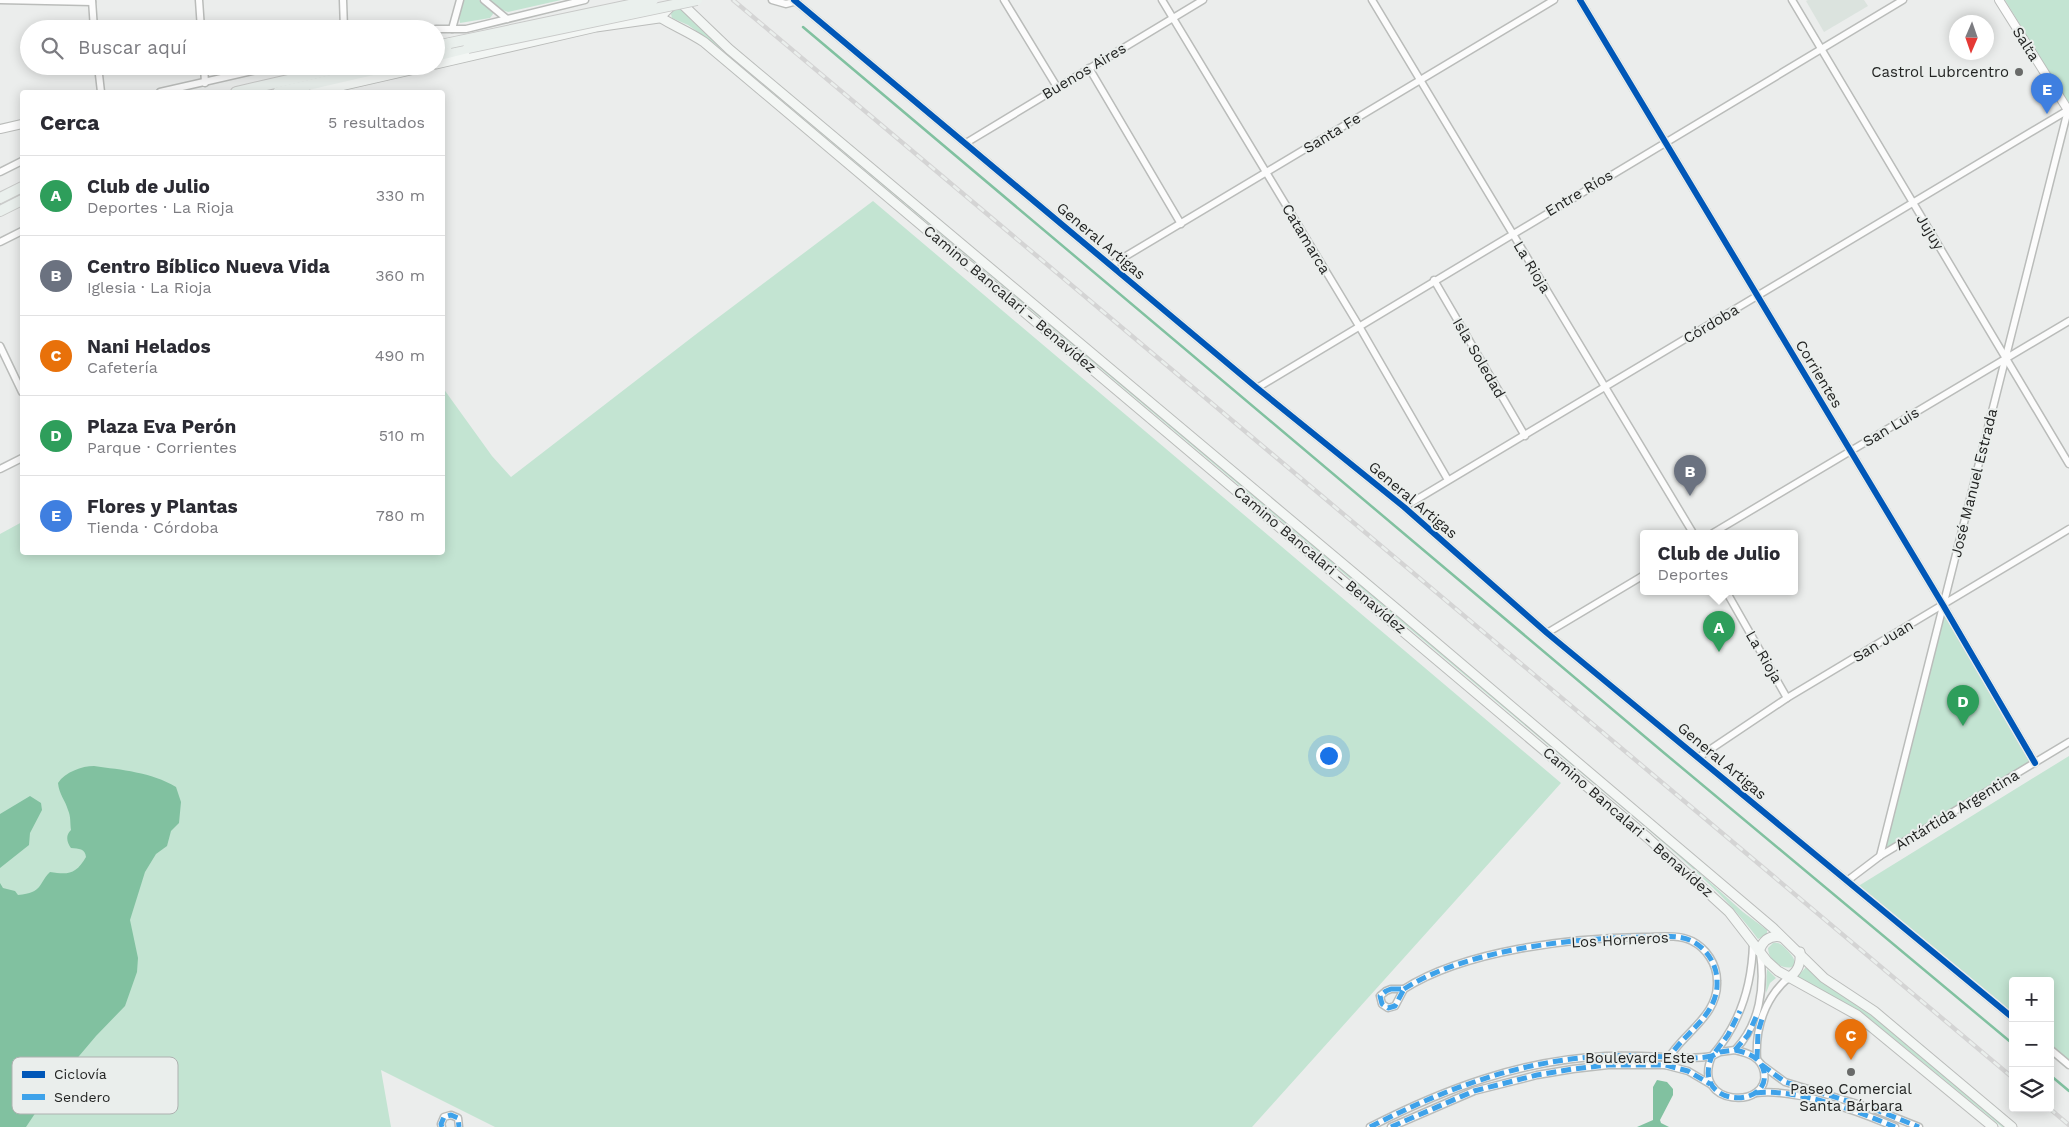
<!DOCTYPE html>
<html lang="es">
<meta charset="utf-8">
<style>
body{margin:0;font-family:"Work Sans",sans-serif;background:#f7f7f7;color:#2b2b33}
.controls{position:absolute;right:15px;bottom:15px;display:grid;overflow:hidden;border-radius:5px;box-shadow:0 2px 12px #0003}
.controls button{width:45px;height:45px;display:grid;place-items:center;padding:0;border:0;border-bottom:1px solid #e1e1e2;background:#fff;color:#2b2b33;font:25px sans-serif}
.compass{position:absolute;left:1949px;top:15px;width:45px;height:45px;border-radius:50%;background:#fff;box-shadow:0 2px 12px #0003;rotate:182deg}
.you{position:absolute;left:1328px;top:755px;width:18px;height:18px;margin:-12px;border:4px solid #fff;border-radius:50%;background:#1a73e8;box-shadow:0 0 0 8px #1a73e833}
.badge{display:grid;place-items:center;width:32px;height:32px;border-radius:50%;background:#ea580c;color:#fff;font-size:16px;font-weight:700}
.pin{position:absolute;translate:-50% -41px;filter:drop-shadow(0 1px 2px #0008)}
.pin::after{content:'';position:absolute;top:26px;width:18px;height:15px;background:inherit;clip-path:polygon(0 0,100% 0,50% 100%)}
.popup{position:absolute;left:1640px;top:530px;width:158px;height:65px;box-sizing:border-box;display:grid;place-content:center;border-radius:5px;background:#fff;filter:drop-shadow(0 1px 4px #0005);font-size:16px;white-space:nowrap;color:#7c7c81}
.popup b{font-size:19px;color:#2b2b33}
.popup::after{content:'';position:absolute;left:50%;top:100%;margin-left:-10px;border:10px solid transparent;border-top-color:#fff}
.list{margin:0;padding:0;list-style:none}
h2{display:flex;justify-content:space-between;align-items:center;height:65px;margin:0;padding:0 20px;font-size:21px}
h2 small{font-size:16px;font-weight:400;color:#7c7c81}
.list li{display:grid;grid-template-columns:32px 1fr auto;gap:15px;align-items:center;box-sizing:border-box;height:80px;padding:0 20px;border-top:1px solid #e1e1e2}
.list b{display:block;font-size:19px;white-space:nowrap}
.list p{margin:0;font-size:16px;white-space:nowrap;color:#7c7c81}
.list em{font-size:16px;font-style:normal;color:#7c7c81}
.icon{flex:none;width:28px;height:28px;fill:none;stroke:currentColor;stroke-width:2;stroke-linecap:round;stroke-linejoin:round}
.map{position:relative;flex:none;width:2069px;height:1127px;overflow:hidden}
.search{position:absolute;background:#fff;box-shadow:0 2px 12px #0003;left:20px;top:20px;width:425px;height:55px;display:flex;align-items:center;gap:12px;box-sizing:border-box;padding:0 18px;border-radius:28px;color:#7c7c81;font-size:19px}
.panel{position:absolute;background:#fff;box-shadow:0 2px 12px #0003;left:20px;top:90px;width:425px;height:465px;border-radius:5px}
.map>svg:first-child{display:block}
.built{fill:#dbe3de}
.green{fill:#c3e4d2}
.water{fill:#81c1a0}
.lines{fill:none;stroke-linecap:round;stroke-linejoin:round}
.stream{stroke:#81c1a0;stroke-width:2.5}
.minor-casing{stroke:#babcba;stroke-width:9}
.tertiary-casing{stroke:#babcba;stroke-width:10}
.secondary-casing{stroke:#babcba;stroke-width:11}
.primary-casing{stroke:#c8c9c8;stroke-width:12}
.minor{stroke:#fcfcfc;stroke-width:6}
.tertiary{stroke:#fcfcfc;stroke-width:8}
.secondary{stroke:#f3f6f4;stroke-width:9}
.primary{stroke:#eaf0ed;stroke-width:10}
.rail-casing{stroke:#d4d4d4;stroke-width:4.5}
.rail{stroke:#eaeeec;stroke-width:2.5;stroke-dasharray:8;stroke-linecap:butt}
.primary-bridge-casing{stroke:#c8c9c8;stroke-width:12;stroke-linecap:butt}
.primary-bridge{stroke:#eaf0ed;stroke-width:10}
.quiet{stroke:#3ea2ea;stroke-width:5;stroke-dasharray:10 5;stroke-linecap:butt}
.cycleway-casing{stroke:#eaeeec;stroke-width:9}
.cycleway{stroke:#0057b8;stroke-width:6}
.poi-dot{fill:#696a69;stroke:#eaeeec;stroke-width:2}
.labels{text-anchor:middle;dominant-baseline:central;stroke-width:4;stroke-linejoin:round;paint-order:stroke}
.street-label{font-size:15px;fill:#232423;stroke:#eaeeec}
.poi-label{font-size:15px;fill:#232423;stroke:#eaeeec;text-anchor:end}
.key{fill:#eaeeec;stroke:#aeb1b0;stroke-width:1}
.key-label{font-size:14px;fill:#232423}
</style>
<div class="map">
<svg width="2069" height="1127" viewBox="0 0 2069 1127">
<rect width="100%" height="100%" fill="#ebedec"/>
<!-- built -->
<path class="built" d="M1808,0H1864L1868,6L1824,32L1806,1Z"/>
<!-- green -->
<g class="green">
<path d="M464,0H479L493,12V14L490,18L460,23L459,17Z"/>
<path d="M490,0H561L508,12L500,9Z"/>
<path d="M2005,0H2069V102L2066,100Z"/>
<path d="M680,6L690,19L717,43L1644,823L1743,912L1767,930V934L1758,939C1726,895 1684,861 1643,825L716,45L688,25L672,18L671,14L676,7Z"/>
<path d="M873,201L1561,783L1252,1127H495L381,1070L391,1127H0V534L22,522V552H442L443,388L492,456L511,477L695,335Z"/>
<path d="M1943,605L2035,763L1880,856Z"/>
<path d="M2069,756V1064L2050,1049V981H2013V1019L1852,890Z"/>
<path d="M1773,943C1780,942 1782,945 1787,950C1812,975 1769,972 1768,948Z"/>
<path d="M1807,966C1828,988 1853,1002 1878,1019L2006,1127H2002L1875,1023L1855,1008L1797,977Z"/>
<path d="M1767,969L1776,978L1770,983L1766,993Z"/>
</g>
<!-- water -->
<g class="water">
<path d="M94,766C122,770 151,772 176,787L181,802L179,823L171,831L167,846L156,854L145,872L130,920L138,958L137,972L125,1006L96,1036L52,1088L26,1127H0V883L3,888L15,891L18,895C44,892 37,885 50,872C69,875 76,874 86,857C85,848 79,849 71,848C67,842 65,836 71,830C70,823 71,817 68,810C65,800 59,794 58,783C65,772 82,766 94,766Z"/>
<path d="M30,796L41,803L42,810L30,833L29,845L0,868V814Z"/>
<path d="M1657,1080L1667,1082L1673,1089V1095L1660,1120L1661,1123L1669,1127H1637L1653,1120V1087Z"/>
</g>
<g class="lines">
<!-- stream -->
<g class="stream">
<path d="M803,27L1663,752L2013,1044"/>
<path d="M2050,1075L2069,1091"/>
</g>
<!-- minor casing -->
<g class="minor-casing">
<g id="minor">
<path d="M0,0L92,2"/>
<path d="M92,0L94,29"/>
<path d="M199,0L201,29"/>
<path d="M343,0L344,29"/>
<path d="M484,0L507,19"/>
<path d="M772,0L786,4L797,1"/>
<path d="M794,0L1257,388L1404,507L1547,633L2013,1018"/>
<path d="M1004,0L1057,87"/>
<path d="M1162,0L1359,326L1448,480"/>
<path d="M1372,0L1693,533"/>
<path d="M1580,0L1943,605L2035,763"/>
<path d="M1792,0L2069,464"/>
<path d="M436,29H466L585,0"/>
<path d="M452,29L460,0"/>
<path d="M98,66L101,92"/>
<path d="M204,66L205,83"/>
<path d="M1089,68L1181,224"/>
<path d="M160,92L274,66"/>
<path d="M966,143L1203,0"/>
<path d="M0,172L22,161"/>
<path d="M0,242L22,231"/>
<path d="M1111,265L1554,0"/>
<path d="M1434,280L1525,436"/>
<path d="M0,346L22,392"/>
<path d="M1257,388L1903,0"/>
<path d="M0,469L22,458"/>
<path d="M1404,507L2068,110"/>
<path d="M1713,533L2069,321"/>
<path d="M1726,591L1787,698"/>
<path d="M1547,633L1644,575"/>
<path d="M1699,757L1787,698L2069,529"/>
<path d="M1880,856L2068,110"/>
<path d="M1847,881L1880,856L2069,742"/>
<path d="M1391,989H1404L1395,1006L1388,1008L1382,1004L1380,996L1386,991Z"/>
<path d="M1404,989C1465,950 1571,938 1643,937C1659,937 1677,934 1692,941C1706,948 1717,964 1717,981C1719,1018 1679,1034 1665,1065"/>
<path d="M2050,1049L2069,1065"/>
<path d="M1735,1050C1748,1053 1761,1057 1764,1072C1771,1110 1690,1107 1712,1056L1720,1052Z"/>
<path d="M1735,1050C1760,1024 1765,987 1760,953"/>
<path d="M1757,1059C1755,1028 1765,998 1788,978"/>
<path d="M1762,1065L1785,1082L1874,1109L1919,1127"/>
<path d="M1756,1093C1795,1088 1858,1111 1895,1127"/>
<path d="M442,1127L441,1124L444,1117L451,1115L458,1118L459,1127"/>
<path d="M1370,1127C1444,1089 1521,1060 1606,1056C1626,1055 1646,1056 1667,1057C1682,1058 1697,1059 1712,1056C1740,1024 1752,985 1753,943"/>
<path d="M1391,1127L1474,1091L1537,1075L1573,1069L1608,1065H1665L1688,1071L1710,1084"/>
</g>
</g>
<!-- tertiary casing -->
<g class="tertiary-casing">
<g id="tertiary">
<path d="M1999,0L2068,110H2069"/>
<path d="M0,129L22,124"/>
</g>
</g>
<!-- secondary casing -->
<g class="secondary-casing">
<g id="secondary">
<path d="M678,0L729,49L1399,611L1773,928L1824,978L1874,1011L2012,1127"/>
<path d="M645,7C663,22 685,29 704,42L1648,838L1729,912L1767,961L1778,971L1857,1015L1993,1127"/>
<path d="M436,64L596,27L659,18L673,4"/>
<path d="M314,92L428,66"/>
<path d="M1759,951C1763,940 1770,935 1781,937"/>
<path d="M1788,978C1798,972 1801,964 1800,952"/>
</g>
</g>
<!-- primary casing -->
<g class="primary-casing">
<g id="primary">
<path d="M436,46L450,43"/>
<path d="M436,56L468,48"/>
<path d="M236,92L349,66"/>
<path d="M278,92L391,66"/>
<path d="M0,198L22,187"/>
<path d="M0,211L22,200"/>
</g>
</g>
<!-- minor -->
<use href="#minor" class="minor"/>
<!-- tertiary -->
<use href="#tertiary" class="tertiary"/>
<!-- secondary -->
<use href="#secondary" class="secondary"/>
<!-- primary -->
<use href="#primary" class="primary"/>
<!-- rail casing -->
<g class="rail-casing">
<g id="rail">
<path d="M733,0L2013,1078"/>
<path d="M2049,1108L2069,1125"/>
</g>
</g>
<!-- rail -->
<use href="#rail" class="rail"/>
<!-- primary-bridge casing -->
<g class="primary-bridge-casing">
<g id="primary-bridge">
<path d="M450,43L653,0"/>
<path d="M468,48L697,0"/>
</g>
</g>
<!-- primary-bridge -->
<use href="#primary-bridge" class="primary-bridge"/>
<!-- quiet -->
<g class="quiet">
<path d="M1391,989H1404L1395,1006L1388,1008L1382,1004L1380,996L1386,991Z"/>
<path d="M1404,989C1465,950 1571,938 1643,937C1659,937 1677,934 1692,941C1706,948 1717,964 1717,981C1719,1018 1679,1034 1665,1065"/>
<path d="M1735,1050C1748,1053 1761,1057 1764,1072C1771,1110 1690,1107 1712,1056L1720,1052Z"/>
<path d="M1735,1050L1748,1035L1756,1017"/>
<path d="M1757,1059L1758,1032L1762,1019"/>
<path d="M1762,1065L1785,1082L1874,1109L1919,1127"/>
<path d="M1756,1093C1795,1088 1858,1111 1895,1127"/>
<path d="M442,1127L441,1124L444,1117L451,1115L458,1118L459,1127"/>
<path d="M1370,1127C1444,1089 1521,1060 1606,1056C1626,1055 1646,1056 1667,1057C1682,1058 1697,1059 1712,1056L1728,1035L1740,1011"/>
<path d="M1391,1127L1474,1091L1537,1075L1573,1069L1608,1065H1665L1688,1071L1710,1084"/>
</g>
<!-- cycleway casing -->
<g class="cycleway-casing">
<g id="cycleway">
<path d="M794,0L1257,388L1404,507L1547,633L2013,1018"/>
<path d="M1580,0L1943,605L2035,763"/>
</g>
</g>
<!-- cycleway -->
<use href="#cycleway" class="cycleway"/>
</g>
<!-- markers -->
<g class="poi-dot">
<circle cx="2019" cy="72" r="5"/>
<circle cx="1851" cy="1072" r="5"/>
</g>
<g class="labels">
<!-- street labels -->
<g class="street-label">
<text transform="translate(2026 44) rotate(58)">Salta</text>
<text transform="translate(1084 71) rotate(-31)">Buenos Aires</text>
<text transform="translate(1332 133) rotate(-31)">Santa Fe</text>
<text transform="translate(1579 193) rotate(-31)">Entre Ríos</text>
<text transform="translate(1930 232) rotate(59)">Jujuy</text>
<text transform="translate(1306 239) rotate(59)">Catamarca</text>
<text transform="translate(1101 241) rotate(40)">General Artigas</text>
<text transform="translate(1532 267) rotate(59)">La Rioja</text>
<text transform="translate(1010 299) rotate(40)">Camino Bancalari - Benavídez</text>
<text transform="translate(1711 324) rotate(-31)">Córdoba</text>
<text transform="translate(1479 358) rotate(60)">Isla Soledad</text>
<text transform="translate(1819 374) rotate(59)">Corrientes</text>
<text transform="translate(1891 427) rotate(-31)">San Luis</text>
<text transform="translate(1974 483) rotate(-76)">José Manuel Estrada</text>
<text transform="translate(1413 500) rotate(40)">General Artigas</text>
<text transform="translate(1320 560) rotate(40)">Camino Bancalari - Benavídez</text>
<text transform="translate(1883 641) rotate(-31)">San Juan</text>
<text transform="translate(1764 657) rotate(60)">La Rioja</text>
<text transform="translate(1722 761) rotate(40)">General Artigas</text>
<text transform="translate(1957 810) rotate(-31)">Antártida Argentina</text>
<text transform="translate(1628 822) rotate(41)">Camino Bancalari - Benavídez</text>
<text transform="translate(1620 940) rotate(-3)">Los Horneros</text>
<text x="1640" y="1058">Boulevard Este</text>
</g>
<!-- poi labels -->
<g class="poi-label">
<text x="2009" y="72">Castrol Lubrcentro</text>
<text x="1851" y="1089" text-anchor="middle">Paseo Comercial<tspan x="1851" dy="17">Santa Bárbara</tspan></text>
</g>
</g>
<!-- legend -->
<rect x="12" y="1057" width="166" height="57" rx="8" class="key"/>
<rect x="22" y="1071" width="23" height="7" fill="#0057b8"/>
<rect x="22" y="1094" width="23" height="6" fill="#3ea2ea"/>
<g class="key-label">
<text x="54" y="1079">Ciclovía</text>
<text x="54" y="1102">Sendero</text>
</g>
</svg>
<div class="controls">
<button>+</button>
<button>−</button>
<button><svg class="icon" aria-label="layers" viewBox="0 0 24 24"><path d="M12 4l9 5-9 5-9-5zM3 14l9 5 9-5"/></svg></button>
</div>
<svg class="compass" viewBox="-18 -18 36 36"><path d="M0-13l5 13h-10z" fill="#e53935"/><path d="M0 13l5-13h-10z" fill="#7c7c81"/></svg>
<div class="you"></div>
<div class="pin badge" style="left:1719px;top:652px;background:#2e9e5b">A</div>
<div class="popup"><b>Club de Julio</b>Deportes</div>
<div class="pin badge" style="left:1690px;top:496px;background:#6b7280">B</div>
<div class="pin badge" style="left:1851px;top:1060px;background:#e8710a">C</div>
<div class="pin badge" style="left:1963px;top:726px;background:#2e9e5b">D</div>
<div class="pin badge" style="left:2047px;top:114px;background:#3f7fe0">E</div>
<div class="search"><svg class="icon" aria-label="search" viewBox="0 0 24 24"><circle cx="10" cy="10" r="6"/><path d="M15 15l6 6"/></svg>Buscar aquí</div>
<section class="panel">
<h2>Cerca<small>5 resultados</small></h2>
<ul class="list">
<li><span class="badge" style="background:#2e9e5b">A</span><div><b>Club de Julio</b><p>Deportes · La Rioja</p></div><em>330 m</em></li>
<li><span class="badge" style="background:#6b7280">B</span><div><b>Centro Bíblico Nueva Vida</b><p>Iglesia · La Rioja</p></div><em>360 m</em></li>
<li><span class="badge" style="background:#e8710a">C</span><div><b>Nani Helados</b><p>Cafetería</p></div><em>490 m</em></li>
<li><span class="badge" style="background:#2e9e5b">D</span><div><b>Plaza Eva Perón</b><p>Parque · Corrientes</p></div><em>510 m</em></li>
<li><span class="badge" style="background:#3f7fe0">E</span><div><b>Flores y Plantas</b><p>Tienda · Córdoba</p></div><em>780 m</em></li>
</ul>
</section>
</div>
